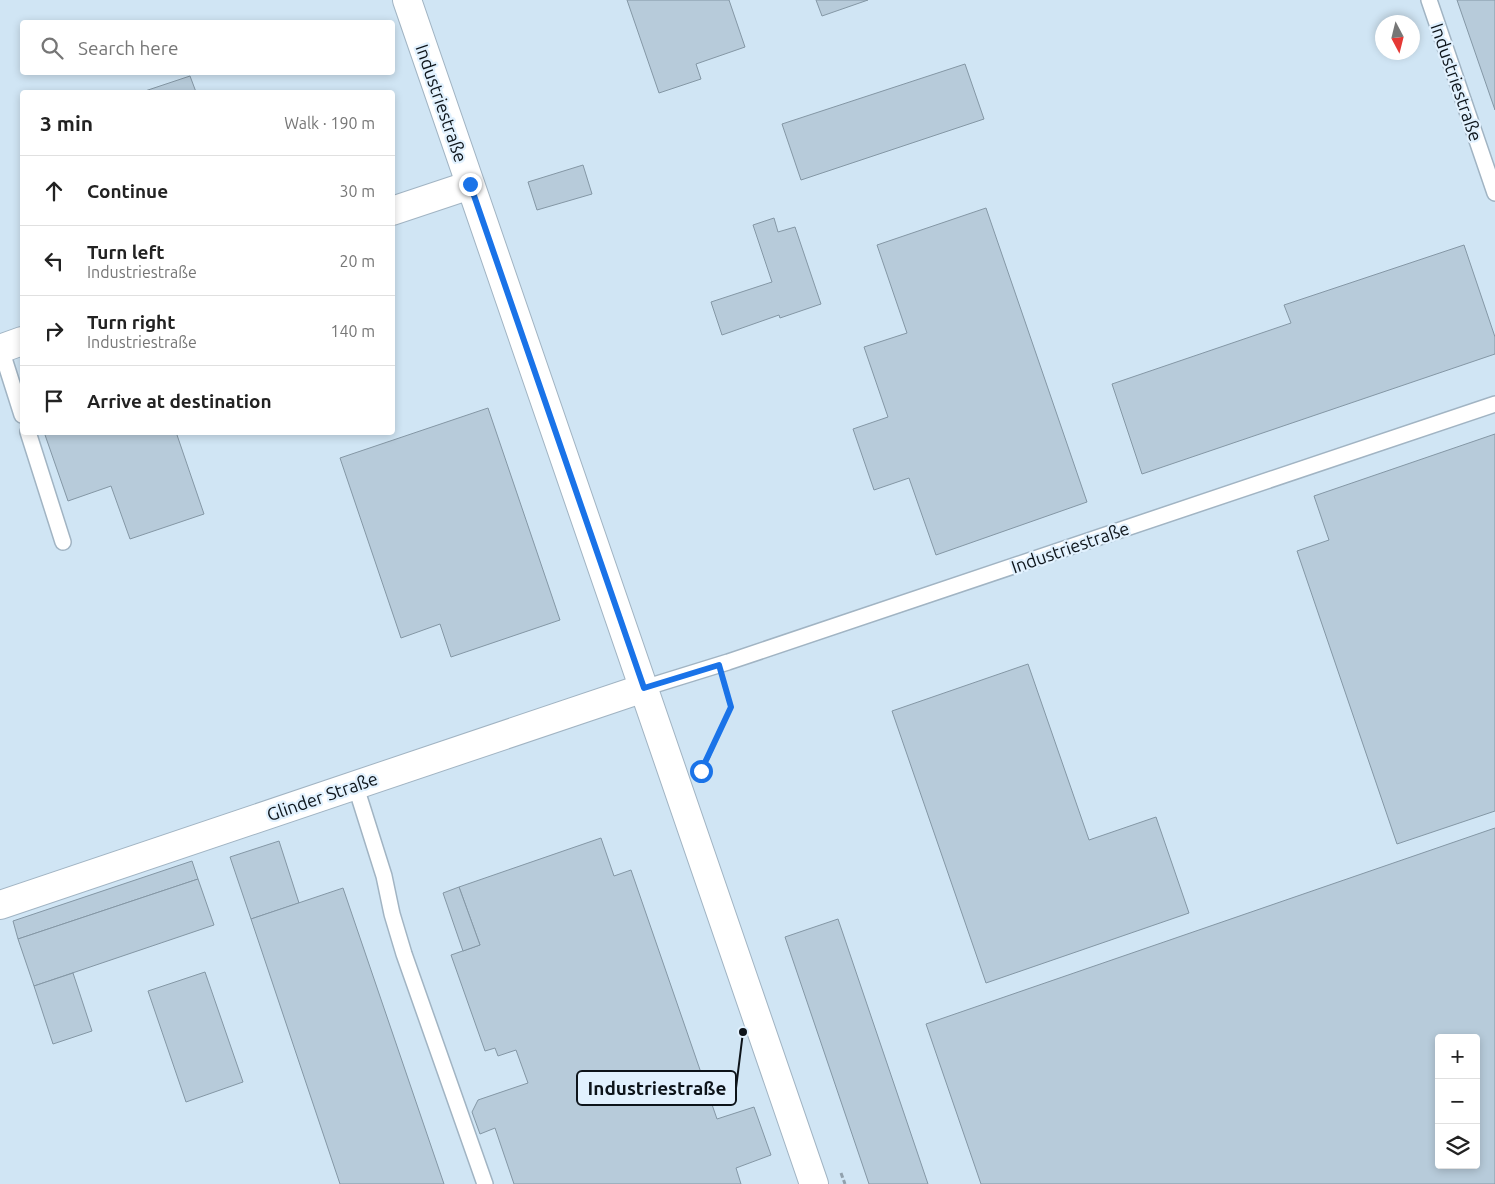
<!DOCTYPE html>
<meta charset="utf-8">
<style>
body{margin:0;font-family:Ubuntu,sans-serif;background:#f6f6f6;color:#222}
.controls{position:absolute;right:15px;bottom:15px;display:grid;overflow:hidden;border-radius:5px;box-shadow:0 2px 8px #0003}
.controls button{width:45px;height:45px;display:grid;place-items:center;padding:0;border:0;border-bottom:1px solid #e0e0e0;background:#fff;color:#222;font:25px sans-serif}
.compass{position:absolute;left:1375px;top:15px;width:45px;height:45px;border-radius:50%;background:#fff;box-shadow:0 2px 8px #0003;rotate:173deg}
.stop{position:absolute;width:15px;height:15px;margin:-11px;border:4px solid #1a73e8;border-radius:50%;background:#fff}
.stop.end{background:#1a73e8;border-color:#fff;box-shadow:0 1px 5px #0008}
.list{margin:0;padding:0;list-style:none}
h2{display:flex;justify-content:space-between;align-items:center;height:65px;margin:0;padding:0 20px;font-size:21px}
h2 small{font-size:16px;font-weight:400;color:#767676}
.list li{display:grid;grid-template-columns:32px 1fr auto;gap:15px;align-items:center;box-sizing:border-box;height:70px;padding:0 20px;border-top:1px solid #e0e0e0}
.list b{display:block;font-size:19px;white-space:nowrap}
.list p{margin:0;font-size:16px;white-space:nowrap;color:#767676}
.list em{font-size:16px;font-style:normal;color:#767676}
.icon{flex:none;width:28px;height:28px;fill:none;stroke:currentColor;stroke-width:2;stroke-linecap:round;stroke-linejoin:round}
.map{position:relative;flex:none;width:1495px;height:1184px;overflow:hidden}
.search{position:absolute;background:#fff;box-shadow:0 2px 8px #0003;left:20px;top:20px;width:375px;height:55px;display:flex;align-items:center;gap:12px;box-sizing:border-box;padding:0 18px;border-radius:5px;color:#767676;font-size:19px}
.panel{position:absolute;background:#fff;box-shadow:0 2px 8px #0003;left:20px;top:90px;width:375px;height:345px;border-radius:5px}
.map>svg:first-child{display:block}
.building{fill:#b7cbda;stroke:#8497a5;fill-rule:evenodd}
.lines{fill:none;stroke-linecap:round;stroke-linejoin:round}
.lane-casing{stroke:#a1b4c3;stroke-width:18}
.street-casing{stroke:#a1b4c3;stroke-width:30}
.path{stroke:#91a1ad;stroke-width:3;stroke-dasharray:5 2.5;stroke-linecap:butt}
.lane{stroke:#fff;stroke-width:15}
.street{stroke:#fff;stroke-width:28}
.route{stroke:#1a73e8;stroke-width:6}
.labels{text-anchor:middle;dominant-baseline:central;stroke-width:4.5;stroke-linejoin:round;paint-order:stroke}
.street-label{font-size:18px;fill:#0d141a;stroke:#e1f1fe}
.leader{fill:none;stroke:#0d141a;stroke-width:2}
.callout-dot{fill:#0d141a;stroke:#e1f1fe;stroke-width:2}
.callout{fill:#e1f1fe;stroke:#0d141a;stroke-width:2}
.callout-label{font-size:19px;text-anchor:middle;font-weight:bold;fill:#0d141a}
</style>
<div class="map">
<svg width="1495" height="1184" viewBox="0 0 1495 1184">
<rect width="100%" height="100%" fill="#d0e5f4"/>
<!-- building -->
<g class="building">
<path d="M627,0H729L745,47L696,64L701,79L659,93Z"/>
<path d="M816,0H868L822,16Z"/>
<path d="M1457,0H1495V110Z"/>
<path d="M965,64L984,119L801,180L782,124Z"/>
<path d="M190,76L196,92H142Z"/>
<path d="M583,165L592,194L537,210L528,182Z"/>
<path d="M986,208L1087,502L936,555L909,478L874,490L853,429L888,417L864,347L907,333L877,245Z"/>
<path d="M774,218L778,232L795,227L821,304L780,318L779,315L722,335L711,302L772,282L753,225Z"/>
<path d="M1464,245L1495,337V354L1142,474L1112,384L1291,323L1284,305Z"/>
<path d="M488,408L560,620L451,657L440,624L401,638L340,458Z"/>
<path d="M44,432H176L204,514L130,539L111,486L68,501Z"/>
<path d="M1495,434V811L1397,844L1297,551L1329,540L1314,496Z"/>
<path d="M1028,664L1089,840L1156,817L1189,913L986,983L892,711Z"/>
<path d="M1495,828V1184H981L926,1024ZM1439,1038H1476V1165H1439Z"/>
<path d="M601,838L614,876L631,870L717,1119L754,1107L771,1155L736,1168L741,1184H514L495,1128L480,1134L472,1112L478,1100L528,1083L516,1050L498,1056L495,1048L485,1051L451,955L480,945L459,887Z"/>
<path d="M279,841L299,903L251,919L230,857Z"/>
<path d="M192,861L198,879L18,939L13,921Z"/>
<path d="M198,879L214,925L34,986L18,939Z"/>
<path d="M459,887L480,945L463,951L443,893Z"/>
<path d="M343,888L444,1184H340L251,919Z"/>
<path d="M838,919L928,1184H869L785,937Z"/>
<path d="M205,972L243,1082L186,1102L148,991Z"/>
<path d="M73,973L92,1031L53,1044L34,986Z"/>
</g>
<g class="lines">
<!-- lane casing -->
<g class="lane-casing">
<g id="lane">
<path d="M1429,0L1495,193"/>
<path d="M1,349L22,415"/>
<path d="M28,432L63,542"/>
<path d="M644,688L728,662L1495,404"/>
<path d="M355,784L384,876L392,914L404,954L485,1184"/>
</g>
</g>
<!-- street casing -->
<g class="street-casing">
<g id="street">
<path d="M407,0L814,1184"/>
<path d="M392,211L470,185"/>
<path d="M0,349L22,341"/>
<path d="M0,905L644,688"/>
</g>
</g>
<!-- path -->
<g class="path">
<path d="M702,773L731,707L725,684"/>
<path d="M841,1173L845,1184"/>
</g>
<!-- lane -->
<use href="#lane" class="lane"/>
<!-- street -->
<use href="#street" class="street"/>
</g>
<g class="lines">
<!-- route -->
<path class="route" d="M470,184L644,688L719,665L731,707L701,771"/>
</g>
<g class="labels">
<!-- street labels -->
<g class="street-label">
<text transform="translate(1457 82) rotate(71)">Industriestraße</text>
<text transform="translate(442 103) rotate(71)">Industriestraße</text>
<text transform="translate(1070 547) rotate(-19)">Industriestraße</text>
<text transform="translate(322 796) rotate(-19)">Glinder Straße</text>
</g>
</g>
<!-- callouts -->
<path class="leader" d="M743 1032L736 1088"/>
<circle class="callout-dot" cx="743" cy="1032" r="5"/>
<rect class="callout" x="577" y="1071" width="159" height="34" rx="5"/>
<g class="callout-label">
<text x="657" y="1095">Industriestraße</text>
</g>
</svg>
<div class="controls">
<button>+</button>
<button>−</button>
<button><svg class="icon" aria-label="layers" viewBox="0 0 24 24"><path d="M12 4l9 5-9 5-9-5zM3 14l9 5 9-5"/></svg></button>
</div>
<svg class="compass" viewBox="-18 -18 36 36"><path d="M0-13l5 13h-10z" fill="#e53935"/><path d="M0 13l5-13h-10z" fill="#767676"/></svg>
<div class="stop" style="left:701px;top:771px"></div>
<div class="stop end" style="left:470px;top:184px"></div>
<div class="search"><svg class="icon" aria-label="search" viewBox="0 0 24 24"><circle cx="10" cy="10" r="6"/><path d="M15 15l6 6"/></svg>Search here</div>
<section class="panel">
<h2>3 min<small>Walk · 190 m</small></h2>
<ul class="list">
<li><svg class="icon" aria-label="ahead" viewBox="0 0 24 24"><path d="M12 20V5M6 11l6-6 6 6"/></svg><div><b>Continue</b></div><em>30 m</em></li>
<li><svg class="icon" aria-label="left" viewBox="0 0 24 24"><path d="M17 20v-9H6M10 6l-5 5 5 5"/></svg><div><b>Turn left</b><p>Industriestraße</p></div><em>20 m</em></li>
<li><svg class="icon" aria-label="right" viewBox="0 0 24 24"><path d="M7 20v-9h11M14 6l5 5-5 5"/></svg><div><b>Turn right</b><p>Industriestraße</p></div><em>140 m</em></li>
<li><svg class="icon" aria-label="arrive" viewBox="0 0 24 24"><path d="M6 21V4h12l-3 4 3 4H6"/></svg><div><b>Arrive at destination</b></div></li>
</ul>
</section>
</div>
